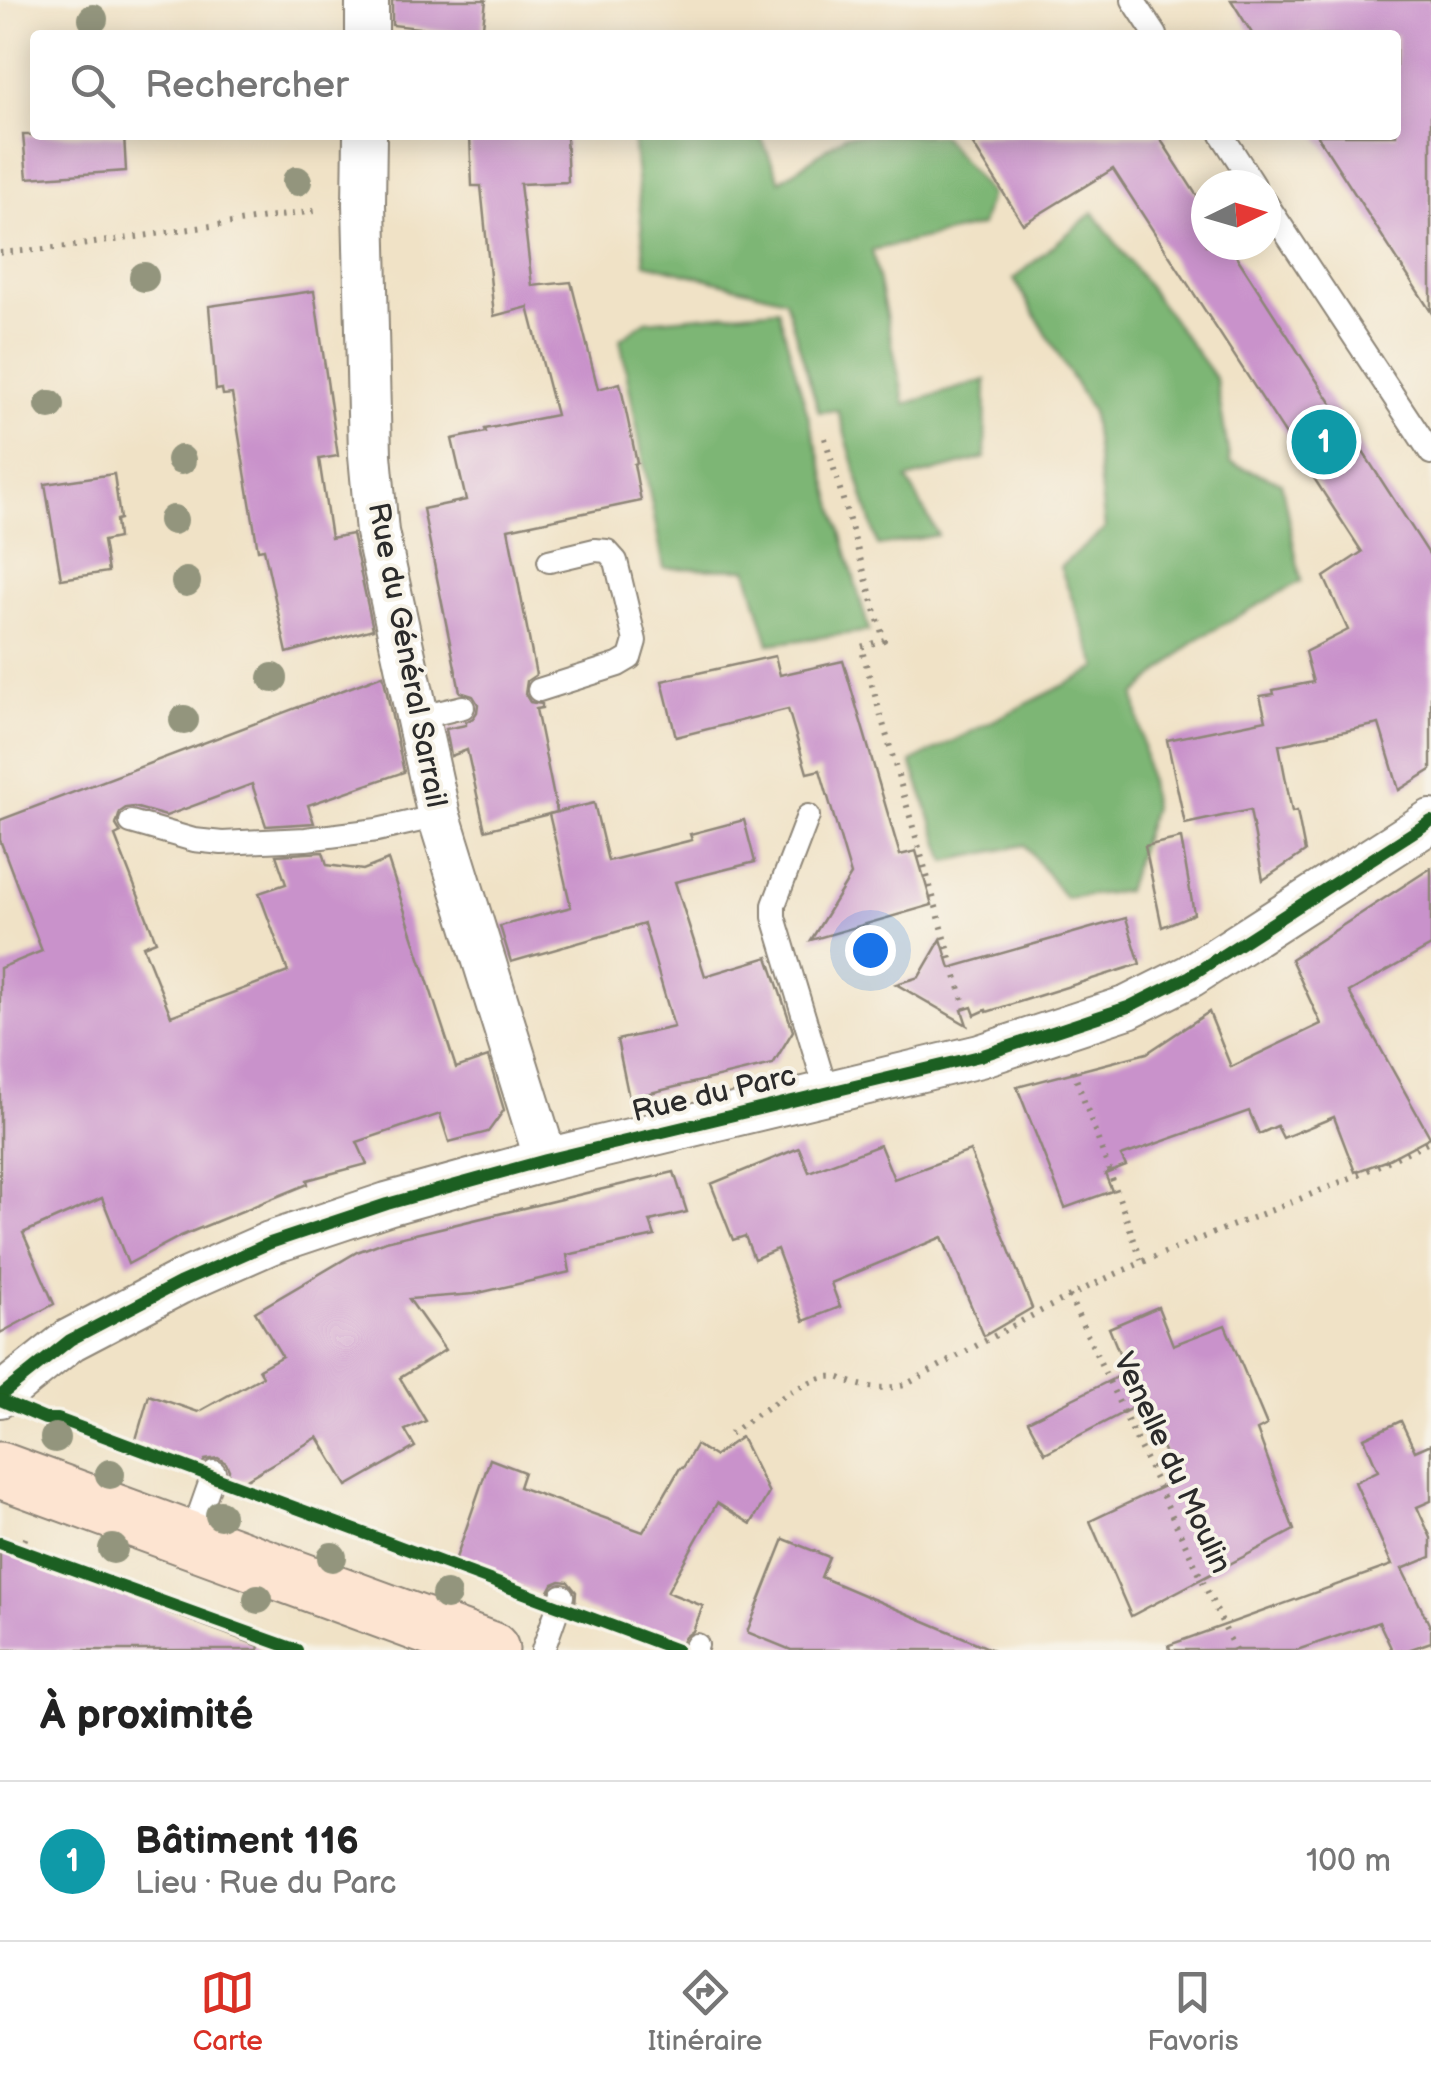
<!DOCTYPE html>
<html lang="fr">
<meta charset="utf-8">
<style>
body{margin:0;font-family:"Balsamiq Sans",sans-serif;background:#f2f2f2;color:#222}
.compass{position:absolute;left:1191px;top:170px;width:90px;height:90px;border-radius:50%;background:#fff;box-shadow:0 5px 25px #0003;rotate:85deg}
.you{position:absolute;left:870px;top:950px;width:35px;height:35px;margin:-25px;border:8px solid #fff;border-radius:50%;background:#1a73e8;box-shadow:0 0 0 15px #1a73e833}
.badge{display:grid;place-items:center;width:65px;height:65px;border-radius:50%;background:#d93025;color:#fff;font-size:32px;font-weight:700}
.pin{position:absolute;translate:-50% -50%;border:5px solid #fff;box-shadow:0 2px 10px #0006}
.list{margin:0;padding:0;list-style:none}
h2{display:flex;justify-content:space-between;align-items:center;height:130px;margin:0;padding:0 40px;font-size:42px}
h2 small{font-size:32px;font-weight:400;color:#767676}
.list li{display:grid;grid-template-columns:65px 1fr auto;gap:30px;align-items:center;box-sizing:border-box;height:160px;padding:0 40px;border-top:2px solid #e0e0e0}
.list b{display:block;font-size:38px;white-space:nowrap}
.list p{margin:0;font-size:32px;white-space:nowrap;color:#767676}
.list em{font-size:32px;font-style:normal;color:#767676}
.icon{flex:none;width:55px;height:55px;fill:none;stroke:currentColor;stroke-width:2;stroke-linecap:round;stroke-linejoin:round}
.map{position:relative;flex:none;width:1431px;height:1650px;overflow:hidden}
.search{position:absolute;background:#fff;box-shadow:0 5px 25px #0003;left:30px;right:30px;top:30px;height:110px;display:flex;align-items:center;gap:25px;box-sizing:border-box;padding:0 35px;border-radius:10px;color:#767676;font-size:38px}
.sheet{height:290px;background:#fff}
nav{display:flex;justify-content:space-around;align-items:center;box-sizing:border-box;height:140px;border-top:2px solid #e0e0e0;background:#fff;font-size:28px;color:#767676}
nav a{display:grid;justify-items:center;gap:5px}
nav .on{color:#d93025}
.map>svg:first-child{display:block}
.forest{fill:#7db674;stroke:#547050;stroke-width:2.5}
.building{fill:#c992cb}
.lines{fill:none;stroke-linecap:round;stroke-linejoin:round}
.lane-casing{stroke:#8e8678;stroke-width:26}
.street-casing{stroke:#8e8678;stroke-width:46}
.secondary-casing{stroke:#8e8678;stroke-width:59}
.path{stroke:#8e8678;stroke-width:6;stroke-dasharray:2.5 8;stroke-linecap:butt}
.lane{stroke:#fff;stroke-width:22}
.street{stroke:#fff;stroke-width:42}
.secondary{stroke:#fde4d1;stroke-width:55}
.cycleway-casing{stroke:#f7f3e8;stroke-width:19}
.cycleway{stroke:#1b5e20;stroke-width:12}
.tree{fill:#93957d}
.labels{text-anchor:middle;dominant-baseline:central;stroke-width:8;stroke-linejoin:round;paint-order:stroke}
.street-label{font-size:30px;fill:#2b2b2b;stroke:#f7f3e8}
</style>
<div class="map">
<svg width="1431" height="1650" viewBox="0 0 1431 1650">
<rect width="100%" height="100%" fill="#f7f3e8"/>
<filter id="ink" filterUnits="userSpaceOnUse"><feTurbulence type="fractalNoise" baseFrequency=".01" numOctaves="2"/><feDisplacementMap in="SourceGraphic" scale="20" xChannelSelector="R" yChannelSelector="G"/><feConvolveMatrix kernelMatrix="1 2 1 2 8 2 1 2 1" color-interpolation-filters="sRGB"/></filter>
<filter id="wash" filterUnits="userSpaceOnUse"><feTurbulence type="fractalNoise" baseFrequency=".0048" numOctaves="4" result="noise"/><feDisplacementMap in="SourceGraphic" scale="40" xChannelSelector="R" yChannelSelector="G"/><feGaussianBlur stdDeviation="2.25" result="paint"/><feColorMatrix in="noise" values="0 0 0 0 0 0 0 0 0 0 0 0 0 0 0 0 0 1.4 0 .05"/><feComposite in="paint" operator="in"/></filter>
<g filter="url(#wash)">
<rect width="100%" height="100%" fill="#f0e2c6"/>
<!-- forest -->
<g class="forest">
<path d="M633,135H760L780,181L846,135H941L990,194L981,226L872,250L905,404L986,380L985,458L907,479L938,535L878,546L838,410L819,412L785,299L645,263Z"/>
<path d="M1093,212L1216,379L1230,463L1281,482L1301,581L1194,641L1135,695L1153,807L1126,891L1065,898L1025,845L946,861L911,762L1098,668L1060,567L1105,529L1092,412L1014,279Z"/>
<path d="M778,309L869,631L769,644L747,569L664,568L620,339L646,321Z"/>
</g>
<g id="blocks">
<!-- building -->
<g class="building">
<path d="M392,0H486L482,35L392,25Z"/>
<path d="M1231,0H1431V312L1317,135H1396V35H1253Z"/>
<path d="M23,135H124L126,171L27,178Z"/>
<path d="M470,135H566L568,182L520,184L532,286L571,282L598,389L620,383L637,463L634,464L641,501L508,529L536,675L527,681L525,694L530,702L542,704V708L536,709L557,812L485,830L467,750L451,756L446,729L466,725V722L473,718L477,712L478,704L473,696L460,692L423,509L466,500L452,439L486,432L485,429L556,415L528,307L494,316L481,186H472Z"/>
<path d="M967,135H1168L1161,140L1206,210V245H1229L1431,557V770L1399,790L1379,724L1279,745L1292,812L1297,811L1305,852L1263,880L1250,810L1185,824L1167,740L1266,720L1260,696L1274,694L1273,690L1313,682L1305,652L1348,630L1324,577L1362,552L1113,169L1023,224Z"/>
<path d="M314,291L338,456L319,459L331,538L352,534L373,629L287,653L264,549L258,550L232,394L223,395L222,389L216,390L209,306Z"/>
<path d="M114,474L120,519L116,520L118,538L103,541L108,572L61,579L45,484Z"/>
<path d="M775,656L780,675L843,661L900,855L916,851L932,905L811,940L851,875L820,770L807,773L788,709L676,737L662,681Z"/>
<path d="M383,675L404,772L308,805L314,823L266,826L252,784L166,816L134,807L126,808L120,812L116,825L121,833L115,836L156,941L143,946L171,1016L288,972L259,893L286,884L276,855L323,852L327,865L363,870L388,860L456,1068L488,1057L504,1110L488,1132L449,1142L440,1114L357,1142L367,1164L307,1180L308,1184L181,1236L128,1264L102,1198L23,1233L54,1304L0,1333V968L42,951L0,840V820Z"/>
<path d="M594,803L608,861L692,840L690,834L744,820L755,862L675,882L705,976L768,957L793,1031L773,1064L629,1098L617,1040L674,1027L644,924L511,962L500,926L571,907L549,814Z"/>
<path d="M1181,838L1194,914L1162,927L1145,846Z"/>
<path d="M1431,868V946L1349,992L1430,1137L1385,1161L1355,1172L1334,1117L1283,1138L1277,1126L1259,1134L1249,1111L1121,1156L1126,1166L1105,1174L1112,1191L1065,1208L1017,1087L1147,1053L1209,1012L1231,1067L1321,1024L1291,959Z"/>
<path d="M1126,918L1140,964L987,1012L986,1010L975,1015L972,1007L962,1010L967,1025L896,984L919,977L941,939L950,968Z"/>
<path d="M880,1145L894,1179L970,1151L1032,1308L984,1336L942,1237L831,1283L840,1307L804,1321L777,1249L754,1259L745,1236L733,1240L711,1184L799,1148L809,1172Z"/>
<path d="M674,1172L687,1212L650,1221L655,1236L567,1255L570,1272L474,1294L409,1299L445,1350L400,1378L426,1421L405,1430L415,1447L347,1486L318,1437L245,1480L228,1477L229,1470L226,1463L218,1458L205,1460L200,1467L135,1443L149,1395L198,1412L263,1376L259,1369L282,1356L255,1312L357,1252L386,1241Z"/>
<path d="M1158,1307L1173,1345L1225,1325L1267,1425L1257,1430L1294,1530L1131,1616L1090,1521L1177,1480L1142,1403L1045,1453L1028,1421L1127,1372L1109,1328Z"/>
<path d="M1401,1421L1415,1451L1431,1444V1501L1417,1507L1431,1538V1557L1402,1569L1431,1628V1642L1408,1650H1392L1379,1622L1297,1650H1170L1169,1645L1392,1565L1355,1482L1378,1471L1364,1438Z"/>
<path d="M741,1437L769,1493L751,1524L717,1503L667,1592L703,1606L693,1631L685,1637L681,1644L575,1605L576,1592L568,1582L560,1581L553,1584L547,1595L455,1561L490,1459L524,1472L519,1487L643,1532L680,1468H683L696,1445L714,1456Z"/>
<path d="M784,1539L829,1557L821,1577L993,1650H791L747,1632Z"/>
<path d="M0,1550L259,1646L258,1650H0Z"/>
</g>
</g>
</g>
<g filter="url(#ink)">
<use href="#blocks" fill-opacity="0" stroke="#8e8678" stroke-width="2.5"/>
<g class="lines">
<!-- lane casing -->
<g class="lane-casing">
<g id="lane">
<path d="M1133,0L1156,35"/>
<path d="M1222,135L1254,185"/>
<path d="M1266,203L1431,453"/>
<path d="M539,690L618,665L630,658L635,641L616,561L607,551L595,550L549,561"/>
<path d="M417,718L463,707"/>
<path d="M808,816L774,905V917L827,1093"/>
<path d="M131,822L194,840L222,843L306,839L377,830L439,816"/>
<path d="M190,1540L214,1472"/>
<path d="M543,1650L562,1596"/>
<path d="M694,1650L697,1645"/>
</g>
</g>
<!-- street casing -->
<g class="street-casing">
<g id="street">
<path d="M367,35V0"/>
<path d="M365,135L364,204L370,455L377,532L439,816L546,1160"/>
<path d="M0,1396L70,1340L179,1283L270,1243L387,1204L546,1160L980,1056L1128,1007L1190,976L1431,821"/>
</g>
</g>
<!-- secondary casing -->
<g class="secondary-casing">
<path id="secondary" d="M0,1470L491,1650"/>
</g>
<!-- path -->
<g class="path">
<path d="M0,253L67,247L321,210"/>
<path d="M825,438L884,640L861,647L967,1014"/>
<path d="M1073,1070L1142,1262"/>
<path d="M1069,1296L1235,1650"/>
<path d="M730,1434C753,1418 808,1373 835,1377C843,1378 842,1380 850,1382C869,1389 886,1389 905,1385C984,1342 1061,1297 1143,1262C1239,1221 1338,1188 1431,1140"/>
<path d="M60,1443L67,1423"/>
<path d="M21,1550L27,1533"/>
</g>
<!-- lane -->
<use href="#lane" class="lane"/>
<!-- street -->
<use href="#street" class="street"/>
<!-- secondary -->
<use href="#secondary" class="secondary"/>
<!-- cycleway casing -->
<g class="cycleway-casing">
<g id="cycleway">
<path d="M0,1396L70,1340L179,1283L270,1243L387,1204L546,1160L980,1056L1128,1007L1190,976L1431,821"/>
<path d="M0,1400L45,1419H58L677,1650"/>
<path d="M0,1543L297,1650"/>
</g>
</g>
<!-- cycleway -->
<use href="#cycleway" class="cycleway"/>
</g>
<!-- trees -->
<g class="tree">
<circle cx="93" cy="19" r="15"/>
<circle cx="297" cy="181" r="15"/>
<circle cx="144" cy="277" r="15"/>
<circle cx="50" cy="405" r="15"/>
<circle cx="181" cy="460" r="15"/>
<circle cx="173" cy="520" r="15"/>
<circle cx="186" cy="582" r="15"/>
<circle cx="273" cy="678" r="15"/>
<circle cx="184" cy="720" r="15"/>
<circle cx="55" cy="1438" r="15"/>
<circle cx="110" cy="1474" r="15"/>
<circle cx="220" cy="1515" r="15"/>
<circle cx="113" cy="1549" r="15"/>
<circle cx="332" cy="1557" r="15"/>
<circle cx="446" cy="1595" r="15"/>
<circle cx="258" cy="1599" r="15"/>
</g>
</g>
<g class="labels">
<!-- street labels -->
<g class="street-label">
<text transform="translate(407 655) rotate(79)">Rue du Général Sarrail</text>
<text transform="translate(714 1094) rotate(-13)">Rue du Parc</text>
<text transform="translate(1172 1463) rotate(65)">Venelle du Moulin</text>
</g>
</g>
</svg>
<svg class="compass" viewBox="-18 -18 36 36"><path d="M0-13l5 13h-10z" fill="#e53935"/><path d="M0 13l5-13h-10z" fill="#767676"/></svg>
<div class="you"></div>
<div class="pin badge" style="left:1324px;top:442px;background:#0f9aa8">1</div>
<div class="search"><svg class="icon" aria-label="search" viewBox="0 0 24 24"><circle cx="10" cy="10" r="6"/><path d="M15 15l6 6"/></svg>Rechercher</div>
</div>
<section class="sheet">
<h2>À proximité<small></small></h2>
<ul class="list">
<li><span class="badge" style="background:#0f9aa8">1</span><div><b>Bâtiment 116</b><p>Lieu · Rue du Parc</p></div><em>100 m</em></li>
</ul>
</section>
<nav>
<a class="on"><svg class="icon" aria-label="map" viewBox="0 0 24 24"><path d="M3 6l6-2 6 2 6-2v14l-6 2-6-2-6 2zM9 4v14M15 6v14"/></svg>Carte</a>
<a><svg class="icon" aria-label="directions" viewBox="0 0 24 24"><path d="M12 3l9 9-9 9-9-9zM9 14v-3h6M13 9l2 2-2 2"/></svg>Itinéraire</a>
<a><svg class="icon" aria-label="saved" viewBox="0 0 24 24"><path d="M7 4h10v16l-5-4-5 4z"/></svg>Favoris</a>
</nav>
